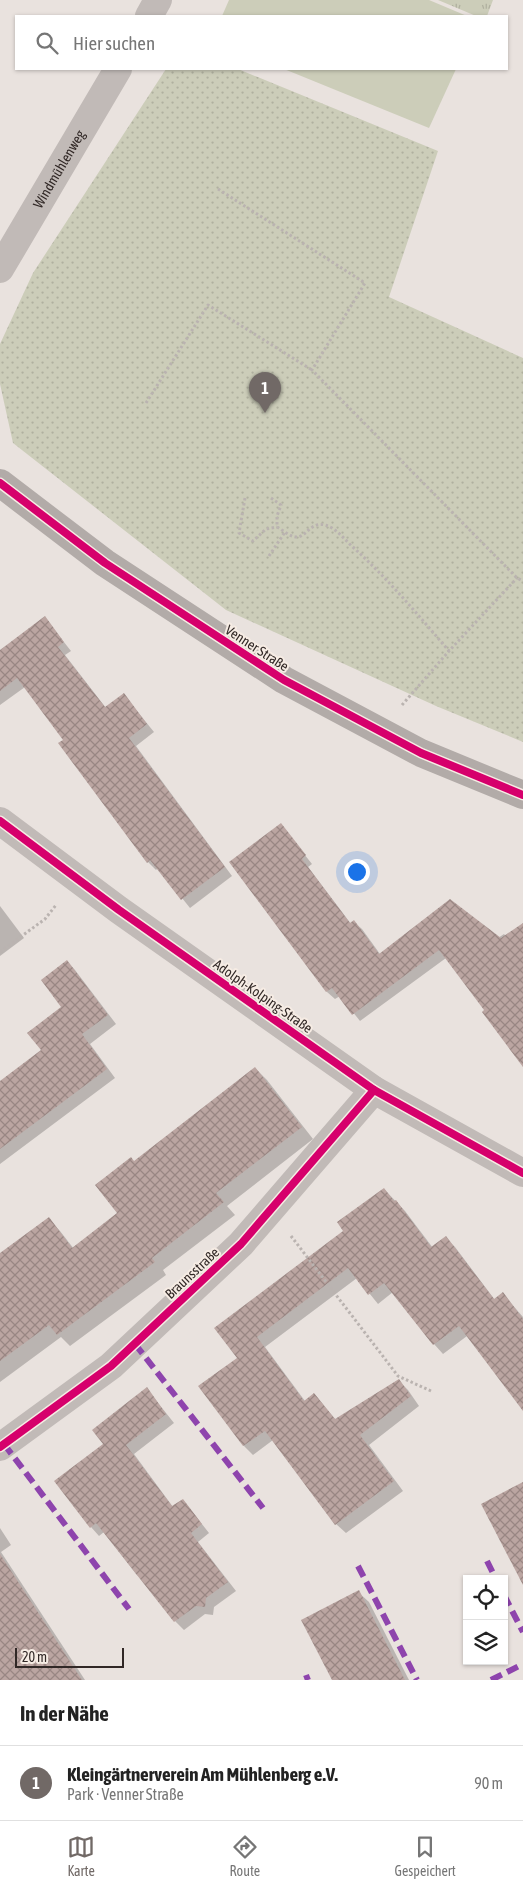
<!DOCTYPE html>
<html lang="de">
<meta charset="utf-8">
<style>
body{margin:0;font-family:"Asap Condensed",sans-serif;background:#f6f6f6;color:#222}
.controls{position:absolute;right:15px;bottom:15px;display:grid;overflow:hidden;border-radius:0px;box-shadow:0 1px 4px #0004}
.controls button{width:45px;height:45px;display:grid;place-items:center;padding:0;border:0;border-bottom:1px solid #e0e0e0;background:#fff;color:#222;font:25px sans-serif}
.scale{position:absolute;left:15px;bottom:12px;width:109px;box-sizing:border-box;padding-left:5px;border:2px solid #312826;border-top:0;font-size:14px;line-height:18px;white-space:nowrap;color:#312826;-webkit-text-stroke:4px #f6ece4;paint-order:stroke}
.you{position:absolute;left:356px;top:871px;width:18px;height:18px;margin:-12px;border:4px solid #fff;border-radius:50%;background:#1a73e8;box-shadow:0 0 0 8px #1a73e833}
.badge{display:grid;place-items:center;width:32px;height:32px;border-radius:50%;background:#716966;color:#fff;font-size:16px;font-weight:700}
.pin{position:absolute;translate:-50% -41px;filter:drop-shadow(0 1px 2px #0008)}
.pin::after{content:'';position:absolute;top:26px;width:18px;height:15px;background:inherit;clip-path:polygon(0 0,100% 0,50% 100%)}
.list{margin:0;padding:0;list-style:none}
h2{display:flex;justify-content:space-between;align-items:center;height:65px;margin:0;padding:0 20px;font-size:21px}
h2 small{font-size:16px;font-weight:400;color:#767676}
.list li{display:grid;grid-template-columns:32px 1fr auto;gap:15px;align-items:center;box-sizing:border-box;height:75px;padding:0 20px;border-top:1px solid #e0e0e0}
.list b{display:block;font-size:19px;white-space:nowrap}
.list p{margin:0;font-size:16px;white-space:nowrap;color:#767676}
.list em{font-size:16px;font-style:normal;color:#767676}
.icon{flex:none;width:28px;height:28px;fill:none;stroke:currentColor;stroke-width:2;stroke-linecap:round;stroke-linejoin:round}
.map{position:relative;flex:none;width:523px;height:1680px;overflow:hidden}
.search{position:absolute;background:#fff;box-shadow:0 1px 4px #0004;left:15px;right:15px;top:15px;height:55px;display:flex;align-items:center;gap:12px;box-sizing:border-box;padding:0 18px;border-radius:0px;color:#767676;font-size:19px}
.sheet{height:140px;background:#fff}
nav{display:flex;justify-content:space-around;align-items:center;box-sizing:border-box;height:70px;border-top:1px solid #e0e0e0;background:#fff;font-size:14px;color:#767676}
nav a{display:grid;justify-items:center;gap:2px}
nav .on{color:#716966}
.map>svg:first-child{display:block}
.grass{fill:url(#grass-tufts)}
.garden{fill:url(#garden-dots)}
.pitch{fill:#cccdb9}
.shadow{fill:#0003}
.building{fill:url(#building-cross-hatch)}
.lines{fill:none;stroke-linecap:round;stroke-linejoin:round}
.path{stroke:#bab3b0;stroke-width:3;stroke-dasharray:2.5 2.5;stroke-linecap:butt}
.street{stroke:#c1bab7;stroke-width:28}
.secondary{stroke:#b2aba8;stroke-width:28}
.quiet{stroke:#8e44ad;stroke-width:6;stroke-dasharray:12 6;stroke-linecap:butt}
.cycleway-casing{stroke:#f6ece4;stroke-width:11}
.cycleway{stroke:#d6006c;stroke-width:8}
.labels{text-anchor:middle;dominant-baseline:central;stroke-width:4;stroke-linejoin:round;paint-order:stroke}
.street-label{font-size:14px;fill:#312826;stroke:#f6ece4}
</style>
<div class="map">
<svg width="523" height="1680" viewBox="0 0 523 1680">
<defs>
<pattern id="grass-tufts" width="24" height="20" patternUnits="userSpaceOnUse" patternTransform="scale(1.25)"><rect width="24" height="20" fill="#cccdb9"/><path d="M3 7l-1-3M5 7V3M7 7l1-3M15 17l-1-3M17 17v-4M19 17l1-3" fill="none" stroke="#b0b09f"/></pattern>
<pattern id="garden-dots" width="8" height="8" patternUnits="userSpaceOnUse" patternTransform="scale(1.25)"><rect width="8" height="8" fill="#cccdb9"/><path d="M2 2h.1M6 6h.1" fill="none" stroke="#b0b09f" stroke-width="1.8" stroke-linecap="round"/></pattern>
<pattern id="building-cross-hatch" width="8" height="8" patternUnits="userSpaceOnUse" patternTransform="scale(1.25)"><rect width="8" height="8" fill="#bba5a1"/><path d="M0 0l8 8M0 8l8-8" fill="none" stroke="#998683"/></pattern>
</defs>
<rect width="100%" height="100%" fill="#e9e2de"/>
<!-- grass -->
<path class="grass" d="M438,0H493L487,16H476Z"/>
<!-- garden -->
<path class="garden" d="M166,69H238L438,151L389,297L523,358V742L436,706L226,610L13,443L0,384V344L33,273Z"/>
<!-- pitch -->
<g class="pitch">
<path d="M229,0H429L467,16H222Z"/>
<path d="M284,69H456L429,128Z"/>
</g>
<!-- shadow -->
<g class="shadow">
<path d="M45,618L71,651L65,655L106,708L124,695L154,732L136,746L232,876L190,908L158,868L156,870L148,862L64,740L25,687L0,705V652Z"/>
<path d="M281,825L312,864L308,867L333,900L351,924L354,922L362,929L380,954L498,938L504,934L523,957V1064L486,1010L446,958L360,1021L340,996L335,999L327,992L230,862Z"/>
<path d="M0,906L24,938L0,956Z"/>
<path d="M67,961L75,970L116,1024L90,1044L115,1078L0,1164V1082L42,1051L63,1007Z"/>
<path d="M255,1068L267,1080L313,1139L227,1206L235,1215L163,1270L166,1275L70,1346L61,1337L0,1382V1254L49,1219L60,1231L74,1249L119,1214L134,1162Z"/>
<path d="M384,1189L405,1211L433,1248L446,1238L455,1247L495,1300L503,1294L523,1317V1408L467,1336L443,1354L434,1344L393,1292L378,1304L357,1278L265,1347L305,1401L314,1394L336,1420L398,1380L408,1390L419,1406L369,1445L403,1491L346,1533L336,1524L273,1440L253,1455L244,1446L200,1387L239,1358L345,1231Z"/>
<path d="M147,1389L174,1423L134,1454L173,1507L183,1500L209,1533L198,1542L236,1591L214,1607L213,1615L205,1614L184,1630L175,1621L145,1582L136,1574L104,1532L99,1536L91,1527L104,1444Z"/>
<path d="M0,1528L11,1545L1,1552L85,1680H0Z"/>
<path d="M358,1592L369,1602L409,1680H333Z"/>
</g>
<!-- building -->
<g class="building">
<path d="M45,616L64,642L58,647L105,707L124,693L147,724L129,738L225,867L181,900L150,860L147,863L58,743L63,740L17,678L0,691V650Z"/>
<path d="M281,823L306,855L302,859L350,923L354,920L379,954L450,899L501,938L523,923V1067L482,1012L484,1010L439,950L352,1015L332,988L326,992L229,862Z"/>
<path d="M67,960L108,1015L82,1034L107,1069L0,1149V1081L41,1050L27,1033L61,1007L41,980Z"/>
<path d="M255,1067L302,1127L216,1193L224,1202L152,1258L155,1262L57,1335L49,1325L0,1361V1253L49,1217L72,1248L117,1213L95,1185L131,1157L134,1161Z"/>
<path d="M384,1188L394,1201L396,1200L431,1247L446,1236L494,1299L503,1292L523,1319V1411L459,1326L433,1345L384,1283L368,1295L348,1268L257,1337L304,1401L314,1393L335,1419L399,1379L411,1396L360,1435L394,1481L335,1525L265,1431L243,1446L198,1386L237,1358L214,1328L343,1231L337,1222Z"/>
<path d="M147,1387L166,1414L126,1445L172,1506L183,1499L202,1524L191,1533L228,1582L206,1598L205,1607L196,1606L174,1622L96,1523L90,1528L54,1481L103,1444L92,1430Z"/>
<path d="M523,1482V1585L481,1504Z"/>
<path d="M0,1554L82,1680H0Z"/>
<path d="M359,1590L405,1680H332L301,1620Z"/>
</g>
<g class="lines">
<!-- path -->
<g class="path">
<path d="M218,189L365,283L312,370L517,578L523,581"/>
<path d="M146,403L208,305L312,370"/>
<path d="M245,498L239,533L253,541L266,529L277,527"/>
<path d="M271,498L281,505L277,516V527C283,530 291,538 298,537C308,535 313,517 332,528C340,533 347,542 355,549C389,580 419,616 449,651"/>
<path d="M269,556L285,532"/>
<path d="M402,705L449,651L517,578"/>
<path d="M0,952L45,919L56,905"/>
<path d="M291,1236L398,1376L431,1391"/>
</g>
<!-- street -->
<g class="street">
<path d="M149,16L158,0"/>
<path id="s1" d="M0,269L118,69"/>
<path d="M0,821L119,910L374,1090L523,1173"/>
<path d="M0,1447L111,1366L241,1244L374,1090"/>
</g>
<!-- secondary -->
<path class="secondary" d="M0,483L105,563L284,680L421,753L523,795"/>
<!-- quiet -->
<g class="quiet">
<path d="M135,1344L263,1508"/>
<path d="M4,1444L129,1609"/>
<path d="M487,1561L496,1579"/>
<path d="M358,1566L417,1680"/>
<path d="M504,1595L523,1632"/>
<path d="M306,1675L308,1680"/>
<path d="M491,1680L523,1664"/>
</g>
<!-- cycleway casing -->
<g class="cycleway-casing">
<g id="cycleway">
<path d="M0,483L105,563L284,680L421,753L523,795"/>
<path d="M0,821L119,910L374,1090L523,1173"/>
<path d="M0,1447L111,1366L241,1244L374,1090"/>
</g>
</g>
<!-- cycleway -->
<use href="#cycleway" class="cycleway"/>
</g>
<g class="labels">
<!-- street labels -->
<g class="street-label">
<text stroke="none"><textPath href="#s1" startOffset="116">Windmühlenweg</textPath></text>
<text transform="translate(257 648) rotate(33)">Venner Straße</text>
<text transform="translate(263 996) rotate(35)">Adolph-Kolping-Straße</text>
<text transform="translate(192 1273) rotate(-43)">Braunsstraße</text>
</g>
</g>
</svg>
<div class="controls">
<button><svg class="icon" aria-label="locate" viewBox="0 0 24 24"><circle cx="12" cy="12" r="6"/><path d="M12 2v4M12 18v4M2 12h4M18 12h4"/></svg></button>
<button><svg class="icon" aria-label="layers" viewBox="0 0 24 24"><path d="M12 4l9 5-9 5-9-5zM3 14l9 5 9-5"/></svg></button>
</div>
<div class="scale">20 m</div>
<div class="you"></div>
<div class="pin badge" style="left:265px;top:413px">1</div>
<div class="search"><svg class="icon" aria-label="search" viewBox="0 0 24 24"><circle cx="10" cy="10" r="6"/><path d="M15 15l6 6"/></svg>Hier suchen</div>
</div>
<section class="sheet">
<h2>In der Nähe<small></small></h2>
<ul class="list">
<li><span class="badge">1</span><div><b>Kleingärtnerverein Am Mühlenberg e.V.</b><p>Park · Venner Straße</p></div><em>90 m</em></li>
</ul>
</section>
<nav>
<a class="on"><svg class="icon" aria-label="map" viewBox="0 0 24 24"><path d="M3 6l6-2 6 2 6-2v14l-6 2-6-2-6 2zM9 4v14M15 6v14"/></svg>Karte</a>
<a><svg class="icon" aria-label="directions" viewBox="0 0 24 24"><path d="M12 3l9 9-9 9-9-9zM9 14v-3h6M13 9l2 2-2 2"/></svg>Route</a>
<a><svg class="icon" aria-label="saved" viewBox="0 0 24 24"><path d="M7 4h10v16l-5-4-5 4z"/></svg>Gespeichert</a>
</nav>
